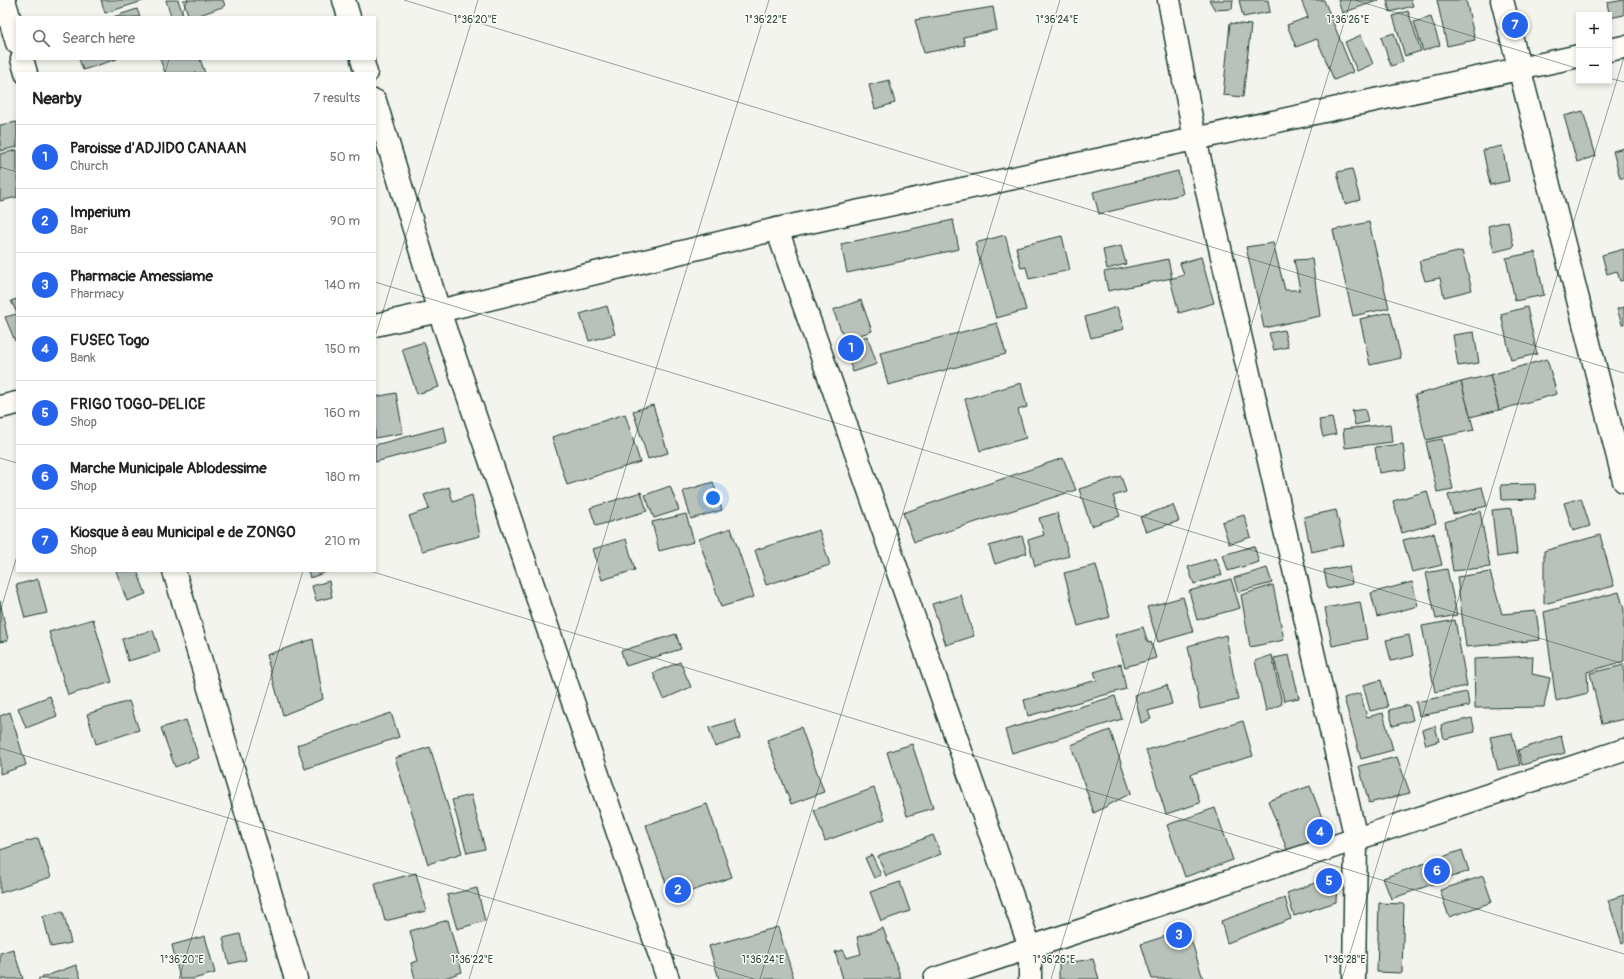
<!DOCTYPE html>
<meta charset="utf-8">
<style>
body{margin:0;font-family:Pangolin,sans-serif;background:#f2f2f2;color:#222}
.controls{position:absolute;right:12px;top:12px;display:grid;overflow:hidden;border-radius:0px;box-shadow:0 2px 6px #0003}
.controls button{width:36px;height:36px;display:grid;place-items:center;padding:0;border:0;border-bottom:1px solid #e0e0e0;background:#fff;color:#222;font:20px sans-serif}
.you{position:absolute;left:713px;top:498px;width:14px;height:14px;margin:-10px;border:3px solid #fff;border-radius:50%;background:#1a73e8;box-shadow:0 0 0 6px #1a73e833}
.badge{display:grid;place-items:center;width:26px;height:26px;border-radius:50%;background:#2563eb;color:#fff;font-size:13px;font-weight:700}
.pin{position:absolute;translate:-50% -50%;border:2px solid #fff;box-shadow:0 1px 4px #0006}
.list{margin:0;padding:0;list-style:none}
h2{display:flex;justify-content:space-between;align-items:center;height:52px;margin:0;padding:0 16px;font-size:17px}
h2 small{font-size:13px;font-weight:400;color:#767676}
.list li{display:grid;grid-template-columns:26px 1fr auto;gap:12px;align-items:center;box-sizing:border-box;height:64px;padding:0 16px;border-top:1px solid #e0e0e0}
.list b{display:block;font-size:15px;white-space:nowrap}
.list p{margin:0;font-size:13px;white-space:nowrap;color:#767676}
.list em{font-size:13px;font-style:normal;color:#767676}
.icon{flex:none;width:22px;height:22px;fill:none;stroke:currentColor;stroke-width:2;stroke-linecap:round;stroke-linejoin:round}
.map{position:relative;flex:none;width:1624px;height:979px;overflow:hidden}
.search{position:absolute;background:#fff;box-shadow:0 2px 6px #0003;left:16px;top:16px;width:360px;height:44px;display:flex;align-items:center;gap:10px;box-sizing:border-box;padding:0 14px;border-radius:0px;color:#767676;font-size:15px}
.panel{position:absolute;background:#fff;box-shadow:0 2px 6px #0003;left:16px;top:72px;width:360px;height:500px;border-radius:0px}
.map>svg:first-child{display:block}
.building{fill:#b9c1bb;stroke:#1f3d34}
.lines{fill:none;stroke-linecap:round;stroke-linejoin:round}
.minor-casing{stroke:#1f3d34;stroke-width:25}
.minor{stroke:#fdfcf7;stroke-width:22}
.ticks{fill:none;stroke:#1f3d34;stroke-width:1;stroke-opacity:0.45}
.ticks-label{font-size:10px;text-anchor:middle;fill:#1f3d34;stroke:#fdfcf7;stroke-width:3;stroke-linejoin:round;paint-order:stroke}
</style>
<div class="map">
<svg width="1624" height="979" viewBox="0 0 1624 979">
<rect width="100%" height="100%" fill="#f4f4ef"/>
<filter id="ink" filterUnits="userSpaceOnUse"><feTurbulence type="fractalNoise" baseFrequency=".025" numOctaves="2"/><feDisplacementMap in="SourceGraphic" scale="8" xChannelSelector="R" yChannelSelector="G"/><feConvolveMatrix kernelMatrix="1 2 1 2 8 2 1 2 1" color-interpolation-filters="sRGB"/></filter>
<g filter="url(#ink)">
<!-- building -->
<g class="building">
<path d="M101,0H146L105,13Z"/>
<path d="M166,0H178L184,17H171Z"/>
<path d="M183,0H223L225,6L194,17H189Z"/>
<path d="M1209,0H1233L1232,9L1215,10Z"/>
<path d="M1239,0H1268L1270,12L1243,17Z"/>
<path d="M1301,0H1324L1353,72L1334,80L1317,39L1296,47L1287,25L1308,17Z"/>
<path d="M1338,0H1380L1342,13Z"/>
<path d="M1387,0H1411L1413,6L1390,12Z"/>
<path d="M1437,0H1466L1475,40L1447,46Z"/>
<path d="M1624,0V15L1610,18L1607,3Z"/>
<path d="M993,7L997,30L963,37L965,45L924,53L915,20Z"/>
<path d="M137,9L140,17H113Z"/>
<path d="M1408,11L1421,51L1405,56L1393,16Z"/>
<path d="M1431,17L1440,45L1423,51L1414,22Z"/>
<path d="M1230,23L1251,25L1243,97L1223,95Z"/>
<path d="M1394,33L1403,62L1391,66L1381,37Z"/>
<path d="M1361,35L1373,64L1357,71L1345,42Z"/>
<path d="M79,59H117L83,70Z"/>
<path d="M160,59H200L205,73H165Z"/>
<path d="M889,80L895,103L875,109L869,85Z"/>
<path d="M1583,111L1596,156L1577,162L1564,116Z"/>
<path d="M17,122V147L0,151V125Z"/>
<path d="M1502,146L1509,181L1490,185L1483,150Z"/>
<path d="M1624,148V178H1620L1613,151Z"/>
<path d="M17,150V197L0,201V154Z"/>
<path d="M1352,169L1360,200L1345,204L1337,172Z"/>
<path d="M1178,171L1183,194L1099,214L1093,192Z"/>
<path d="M953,220L959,249L847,273L841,244Z"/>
<path d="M1508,221L1514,247L1494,252L1488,226Z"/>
<path d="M1369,222L1389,308L1353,316L1333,230Z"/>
<path d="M1005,235L1026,310L996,318L975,243Z"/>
<path d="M1062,236L1070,270L1029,279L1026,267L1021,268L1016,247Z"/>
<path d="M1273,243L1285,290H1300L1294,260L1312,259L1320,316L1264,328L1246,247Z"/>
<path d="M1121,246L1126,264L1107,269L1103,250Z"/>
<path d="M1624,249V280L1620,281L1617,271L1607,274L1602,255Z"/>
<path d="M1462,251L1472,290L1444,297L1440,278L1425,281L1419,261Z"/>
<path d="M1535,252L1544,295L1515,301L1506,258Z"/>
<path d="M1201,257L1214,303L1179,313L1170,279L1184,275L1180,263Z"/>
<path d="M1168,259L1172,278L1108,291L1104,272Z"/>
<path d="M17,299V313L11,301Z"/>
<path d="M861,300L872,331L845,340L833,310Z"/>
<path d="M607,306L615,334L589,341L580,314Z"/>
<path d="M1117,307L1124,329L1091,338L1085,317Z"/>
<path d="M1527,307L1537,354L1511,360L1501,314Z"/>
<path d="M1624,307V324H1622L1617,309Z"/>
<path d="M1390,312L1401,358L1370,365L1360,319Z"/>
<path d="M17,314V340L15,341L5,317Z"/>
<path d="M997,323L1006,354L888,385L880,353Z"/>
<path d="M1284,330L1288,347L1274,350L1269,333Z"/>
<path d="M1474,332L1479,363L1458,366L1453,335Z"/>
<path d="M867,336L877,364L853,372L843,345Z"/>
<path d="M424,342L439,387L417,394L402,349Z"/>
<path d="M1547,359L1557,394L1499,410L1490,375Z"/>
<path d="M1490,375L1499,410L1470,417L1461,382Z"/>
<path d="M1461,382L1474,430L1426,440L1415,395Z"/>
<path d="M1021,383L1027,407L1018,410L1026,438L980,451L965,399Z"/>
<path d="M396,393L403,433L375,438V397Z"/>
<path d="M653,405L668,453L648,459L633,411Z"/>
<path d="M1365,409L1368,422L1355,425L1352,411Z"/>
<path d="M625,414L640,462L567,485L552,437Z"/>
<path d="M1332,418L1336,434L1323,437L1319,420Z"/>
<path d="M1390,424L1392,442L1345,448L1343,429Z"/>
<path d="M444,427L447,443L375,462V445Z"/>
<path d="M1442,439L1453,489L1437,492L1426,442Z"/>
<path d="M1403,444L1406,469L1379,473L1375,447Z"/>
<path d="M1063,458L1076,490L914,542L903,513Z"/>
<path d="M1121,476L1126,492L1113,496L1120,516L1091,526L1079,489Z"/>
<path d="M713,482L722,510L691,519L683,491Z"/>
<path d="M1535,484L1536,499L1502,500L1501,485Z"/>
<path d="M670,486L679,510L654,518L645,495Z"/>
<path d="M449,487L453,502L472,495L480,536L422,551L409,516L429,509L424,495Z"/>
<path d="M1482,487L1487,506L1453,514L1448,495Z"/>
<path d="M1427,491L1436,523L1402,533L1393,501Z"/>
<path d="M641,492L647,511L596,526L590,508Z"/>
<path d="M1581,498L1590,526L1573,531L1564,503Z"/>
<path d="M1173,505L1179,521L1146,532L1140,517Z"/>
<path d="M1512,508L1517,554L1497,557L1492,510Z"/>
<path d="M1336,510L1344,545L1311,552L1304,517Z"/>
<path d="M1480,511L1490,567L1453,571L1445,522Z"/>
<path d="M1057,513L1069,556L1035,566L1028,540L1044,535L1039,518Z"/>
<path d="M686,514L694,542L659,551L652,522Z"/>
<path d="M1244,515L1251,537L1229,544L1222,522Z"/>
<path d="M731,528L754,597L721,607L699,539Z"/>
<path d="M819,530L830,565L766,585L755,550Z"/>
<path d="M1434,533L1442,565L1412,572L1403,540Z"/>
<path d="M1600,535L1614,586L1544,604V551Z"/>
<path d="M1022,536L1027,553L995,564L989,546Z"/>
<path d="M626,539L635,570L602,580L593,549Z"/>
<path d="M1254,546L1259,562L1228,571L1223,555Z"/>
<path d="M1216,558L1222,575L1194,584L1188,567Z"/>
<path d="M1096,565L1110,617L1078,626L1064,573Z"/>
<path d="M1349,566L1352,584L1328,589L1324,570Z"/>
<path d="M1267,568L1272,583L1238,592L1234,578Z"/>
<path d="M1447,569L1457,615L1436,619L1426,573Z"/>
<path d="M116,571H137L146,594L127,601Z"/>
<path d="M308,571H329L310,578Z"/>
<path d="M1490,572L1502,614L1536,611L1540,640L1466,647L1457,577Z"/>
<path d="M38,579L47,613L25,618L16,585Z"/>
<path d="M1231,579L1240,608L1197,620L1189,591Z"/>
<path d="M329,581L332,597L316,601L312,586Z"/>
<path d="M1412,582L1418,606L1377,617L1371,593Z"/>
<path d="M1273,585L1284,640L1250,647L1241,595Z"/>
<path d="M1619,592L1624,609V661L1587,672L1588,693L1556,701L1544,612Z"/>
<path d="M961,595L974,636L946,645L932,604Z"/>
<path d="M1183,597L1193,632L1158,642L1147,607Z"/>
<path d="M0,601L8,640L0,642Z"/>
<path d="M1360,602L1367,639L1332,646L1325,608Z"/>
<path d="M93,619L112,682L68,695L49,632Z"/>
<path d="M1455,620L1467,686L1435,692L1422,626Z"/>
<path d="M1143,627L1148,643L1151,642L1156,658L1125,667L1115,635Z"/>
<path d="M153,630L160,652L128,661L122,639Z"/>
<path d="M676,634L681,649L626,666L621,651Z"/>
<path d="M1226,635L1238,700L1200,709L1188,646Z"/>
<path d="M1409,635L1413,656L1391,661L1386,640Z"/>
<path d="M313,639L323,699L283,715L266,655Z"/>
<path d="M1272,655L1282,704L1266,711L1255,661Z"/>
<path d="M1289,655L1299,698L1284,701L1274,658Z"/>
<path d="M1533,656L1532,674L1550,678L1544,707L1475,708L1474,659Z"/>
<path d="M680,662L691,687L664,699L653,673Z"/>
<path d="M1121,664L1126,689L1028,716L1024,700L1097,680L1094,672Z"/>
<path d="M1624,665V719L1602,724L1590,673Z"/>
<path d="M1381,680L1388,707L1370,711L1363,685Z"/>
<path d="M1167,685L1172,704L1148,711L1151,719L1141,723L1135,695Z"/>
<path d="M1467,692L1469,706L1419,716L1416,702Z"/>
<path d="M1360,693L1367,717L1383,713L1393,750L1361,759L1344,698Z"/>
<path d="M50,696L57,716L26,728L18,708Z"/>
<path d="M1115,696L1122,719L1012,753L1005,730Z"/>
<path d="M129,701L139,730L96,744L87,714Z"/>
<path d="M1409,705L1413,720L1393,726L1389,710Z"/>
<path d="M10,712L26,765L0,774V716Z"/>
<path d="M391,713L399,737L305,769L297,745Z"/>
<path d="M1472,718L1475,732L1444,739L1441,725Z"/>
<path d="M186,720L199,758L175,767L161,728Z"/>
<path d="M735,720L740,738L715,747L709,728Z"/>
<path d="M1243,721L1253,756L1191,774L1200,803L1166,814L1146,750Z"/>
<path d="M1435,726L1439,741L1426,745L1422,730Z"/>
<path d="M801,727L824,792L791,804L767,740Z"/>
<path d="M1110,730L1131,793L1094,813L1071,745Z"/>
<path d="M1512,733L1520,765L1498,770L1490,737Z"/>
<path d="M1561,736L1565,753L1522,765L1518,750Z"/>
<path d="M912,744L933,808L907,816L887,752Z"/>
<path d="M430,747L462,853L428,864L395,758Z"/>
<path d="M1397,757L1410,793L1369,803L1359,766Z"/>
<path d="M1310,786L1329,836L1288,852L1268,801Z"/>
<path d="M874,788L885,819L825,841L814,810Z"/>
<path d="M471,795L485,849L467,853L452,800Z"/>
<path d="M707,804L732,877L671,898L646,825Z"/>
<path d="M1215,808L1233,860L1185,877L1167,825Z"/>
<path d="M933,835L941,854L886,876L878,856Z"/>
<path d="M38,838L51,877L0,893V850Z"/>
<path d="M1462,850L1469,871L1391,899L1383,878Z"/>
<path d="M872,855L881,875L874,878L865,858Z"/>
<path d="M416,873L426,911L385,921L375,884Z"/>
<path d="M1337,875L1336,902L1294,916L1287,893Z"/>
<path d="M1483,876L1492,902L1449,917L1440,890Z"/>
<path d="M900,882L910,911L881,921L870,892Z"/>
<path d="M477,888L485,921L457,929L447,895Z"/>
<path d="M1624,895V942L1622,943L1608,900Z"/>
<path d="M1285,898L1291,919L1227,943L1221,921Z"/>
<path d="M1379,903L1404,904L1402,973L1377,972Z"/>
<path d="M63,911L71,943L51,947L43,916Z"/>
<path d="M448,920L462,972L442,979H415L411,963L418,961L410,931Z"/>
<path d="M778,927L794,979H719L709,946Z"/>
<path d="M883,928L901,978L895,979H843L835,952L843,950L846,958L861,954L857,937Z"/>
<path d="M1188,929L1203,979H1152L1141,944Z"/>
<path d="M240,934L246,960L229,964L223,938Z"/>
<path d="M205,936L215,973L193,979H180L172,945Z"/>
<path d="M13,949L23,979H0V953Z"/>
<path d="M1093,959L1099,979H1059V964Z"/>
<path d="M76,965L81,979H38Z"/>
</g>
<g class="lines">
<!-- minor casing -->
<g class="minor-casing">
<g id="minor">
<path d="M4,0L17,43"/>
<path d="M344,0L349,17"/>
<path d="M1169,0L1195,139L1356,839L1354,979"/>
<path d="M1502,0L1624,481"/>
<path d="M1609,50L1624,47"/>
<path d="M22,59L26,73"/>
<path d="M362,59L366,73"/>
<path d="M375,101L439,311L668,979"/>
<path d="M777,229L1030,947V979"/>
<path d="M375,325L439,311L777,229L1579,56"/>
<path d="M0,407L17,403"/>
<path d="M174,571L296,979"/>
<path d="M935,979L1624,750"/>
</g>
</g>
<!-- minor -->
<use href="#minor" class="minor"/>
</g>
</g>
<!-- ticks -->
<path class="ticks" d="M404,0L1624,373M1355,0L1579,69M182,17L187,0M165,73L169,59M1609,78L1624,82M0,167L17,172M375,282L1624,664M375,337L478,0M0,458L17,463M370,571L1624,954M0,612L17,556M0,748L754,979M179,979L303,571M469,979L769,0M760,979L1060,0M1051,979L1351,0M1342,979L1624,57"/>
<g class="ticks-label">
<text x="475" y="23">1°36'20"E</text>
<text x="766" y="23">1°36'22"E</text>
<text x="1057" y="23">1°36'24"E</text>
<text x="1348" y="23">1°36'26"E</text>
<text x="182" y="963">1°36'20"E</text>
<text x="472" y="963">1°36'22"E</text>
<text x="763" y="963">1°36'24"E</text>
<text x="1054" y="963">1°36'26"E</text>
<text x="1345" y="963">1°36'28"E</text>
</g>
</svg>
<div class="controls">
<button>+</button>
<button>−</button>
</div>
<div class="you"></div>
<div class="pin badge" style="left:851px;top:348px">1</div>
<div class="pin badge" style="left:678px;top:890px">2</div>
<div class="pin badge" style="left:1179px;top:935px">3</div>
<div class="pin badge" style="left:1320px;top:832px">4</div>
<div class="pin badge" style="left:1329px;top:881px">5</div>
<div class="pin badge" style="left:1437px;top:871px">6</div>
<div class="pin badge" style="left:1515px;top:25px">7</div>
<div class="search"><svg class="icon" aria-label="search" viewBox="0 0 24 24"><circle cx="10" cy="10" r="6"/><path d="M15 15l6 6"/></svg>Search here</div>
<section class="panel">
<h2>Nearby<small>7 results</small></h2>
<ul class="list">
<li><span class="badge">1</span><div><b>Paroisse d'ADJIDO CANAAN</b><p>Church</p></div><em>50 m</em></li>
<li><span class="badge">2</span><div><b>Imperium</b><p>Bar</p></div><em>90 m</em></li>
<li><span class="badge">3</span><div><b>Pharmacie Amessiame</b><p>Pharmacy</p></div><em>140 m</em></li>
<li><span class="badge">4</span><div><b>FUSEC Togo</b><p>Bank</p></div><em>150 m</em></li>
<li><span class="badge">5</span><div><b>FRIGO TOGO-DELICE</b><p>Shop</p></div><em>160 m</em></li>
<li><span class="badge">6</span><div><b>Marche Municipale Ablodessime</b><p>Shop</p></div><em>180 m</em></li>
<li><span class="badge">7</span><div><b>Kiosque à eau Municipal e de ZONGO</b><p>Shop</p></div><em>210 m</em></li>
</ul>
</section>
</div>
